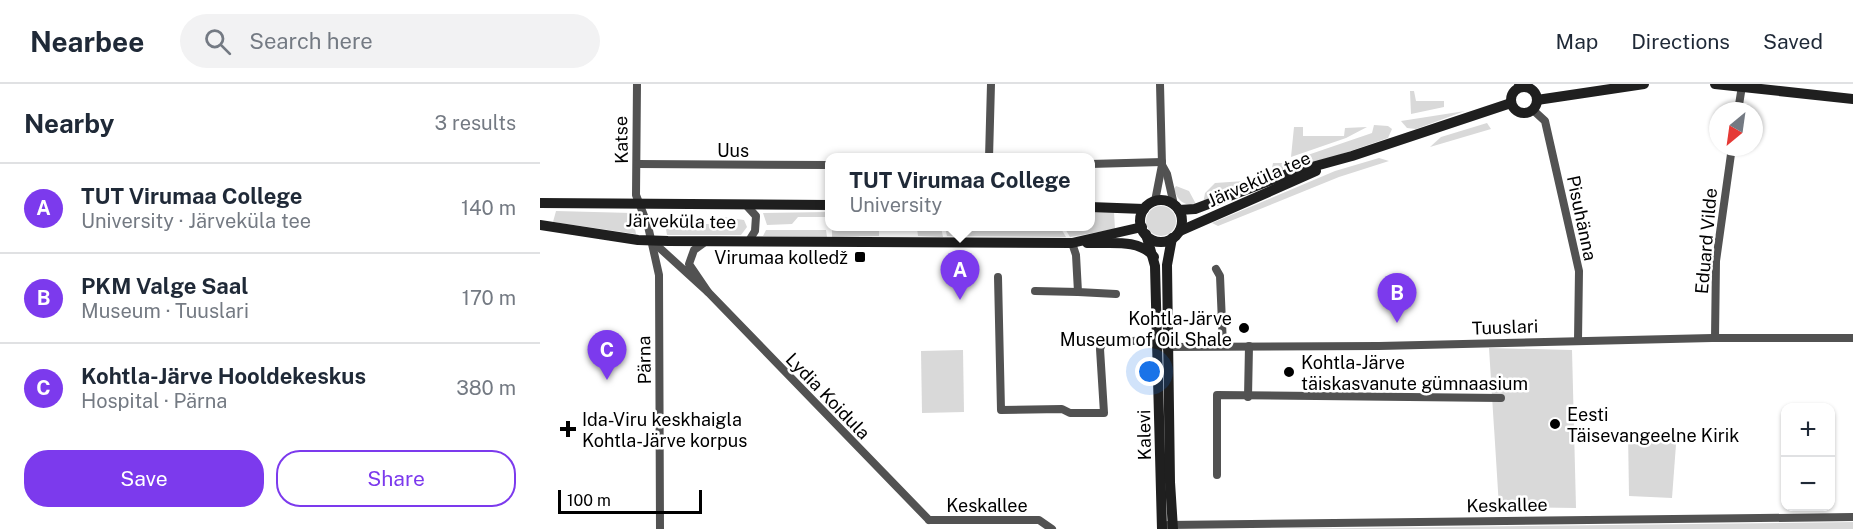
<!DOCTYPE html>
<meta charset="utf-8">
<style>
body{margin:0;font-family:"Public Sans",sans-serif;background:#f2f2f3;color:#1f2937}
.controls{position:absolute;right:18px;bottom:18px;display:grid;overflow:hidden;border-radius:12px;box-shadow:0 2px 4px #0004}
.controls button{width:54px;height:54px;display:grid;place-items:center;padding:0;border:0;border-bottom:2px solid #e0e1e3;background:#fff;color:#1f2937;font:30px sans-serif}
.compass{position:absolute;left:1169px;top:18px;width:54px;height:54px;border-radius:50%;background:#fff;box-shadow:0 2px 4px #0004;rotate:209deg}
.scale{position:absolute;left:18px;bottom:15px;width:144px;box-sizing:border-box;padding-left:6px;border:3px solid #000;border-top:0;font-size:16px;line-height:21px;white-space:nowrap;color:#000;-webkit-text-stroke:4px #fff;paint-order:stroke}
.you{position:absolute;left:610px;top:288px;width:21px;height:21px;margin:-15px;border:4px solid #fff;border-radius:50%;background:#1a73e8;box-shadow:0 0 0 9px #1a73e833}
.badge{display:grid;place-items:center;width:39px;height:39px;border-radius:50%;background:#7c3aed;color:#fff;font-size:20px;font-weight:700}
.pin{position:absolute;translate:-50% -50px;filter:drop-shadow(0 2px 3px #0008)}
.pin::after{content:'';position:absolute;top:32px;width:21px;height:18px;background:inherit;clip-path:polygon(0 0,100% 0,50% 100%)}
.popup{position:absolute;left:285px;top:69px;width:270px;height:78px;box-sizing:border-box;display:grid;place-content:center;border-radius:12px;background:#fff;filter:drop-shadow(0 2px 4px #0005);font-size:20px;white-space:nowrap;color:#747a83}
.popup b{font-size:22px;color:#1f2937}
.popup::after{content:'';position:absolute;left:50%;top:100%;margin-left:-12px;border:12px solid transparent;border-top-color:#fff}
.list{margin:0;padding:0;list-style:none}
h2{display:flex;justify-content:space-between;align-items:center;height:78px;margin:0;padding:0 24px;font-size:26px}
h2 small{font-size:20px;font-weight:400;color:#747a83}
.list li{display:grid;grid-template-columns:39px 1fr auto;gap:18px;align-items:center;box-sizing:border-box;height:90px;padding:0 24px;border-top:2px solid #e0e1e3}
.list b{display:block;font-size:22px;white-space:nowrap}
.list p{margin:0;font-size:20px;white-space:nowrap;color:#747a83}
.list em{font-size:20px;font-style:normal;color:#747a83}
.actions{display:flex;gap:12px;padding:18px 24px}
.actions a{flex:1;padding:14px 0;border:2px solid #7c3aed;border-radius:24px;text-align:center;font-size:21px;color:#7c3aed}
.actions .main{background:#7c3aed;color:#fff}
.icon{flex:none;width:33px;height:33px;fill:none;stroke:currentColor;stroke-width:2;stroke-linecap:round;stroke-linejoin:round}
.map{position:relative;flex:none;width:1313px;height:445px;overflow:hidden}
header{display:flex;align-items:center;gap:36px;box-sizing:border-box;height:84px;padding:0 30px;background:#fff;border-bottom:2px solid #e0e1e3}
header strong{font-size:28px}
nav{display:flex;gap:33px;margin-inline-start:auto;font-size:21px}
.search{width:420px;height:54px;background:#f2f2f3;display:flex;align-items:center;gap:15px;box-sizing:border-box;padding:0 21px;border-radius:33px;color:#747a83;font-size:22px}
main{display:flex}
aside{flex:1;background:#fff}
.map>svg:first-child{display:block}
.green{fill:#d9d9d9}
.lines{fill:none;stroke-linecap:round;stroke-linejoin:round}
.street{stroke:#525252;stroke-width:8}
.secondary{stroke:#1f1f1f;stroke-width:10}
.poi-dot{fill:#000;stroke:#fff;stroke-width:2}
.labels{text-anchor:middle;dominant-baseline:central;stroke-width:5;stroke-linejoin:round;paint-order:stroke}
.street-label{font-size:18px;fill:#000;stroke:#fff}
.poi-label{font-size:18px;fill:#000;stroke:#fff;text-anchor:start}
</style>
<header>
<strong>Nearbee</strong>
<div class="search"><svg class="icon" aria-label="search" viewBox="0 0 24 24"><circle cx="10" cy="10" r="6"/><path d="M15 15l6 6"/></svg>Search here</div>
<nav><a>Map</a><a>Directions</a><a>Saved</a></nav>
</header>
<main>
<aside>
<h2>Nearby<small>3 results</small></h2>
<ul class="list">
<li><span class="badge">A</span><div><b>TUT Virumaa College</b><p>University · Järveküla tee</p></div><em>140 m</em></li>
<li><span class="badge">B</span><div><b>PKM Valge Saal</b><p>Museum · Tuuslari</p></div><em>170 m</em></li>
<li><span class="badge">C</span><div><b>Kohtla-Järve Hooldekeskus</b><p>Hospital · Pärna</p></div><em>380 m</em></li>
</ul>
<div class="actions"><a class="main">Save</a><a>Share</a></div>
</aside>
<div class="map">
<svg width="1313" height="445" viewBox="0 0 1313 445">
<rect width="100%" height="100%" fill="#fff"/>
<!-- green -->
<g class="green">
<path d="M870,7H874L876,17H904V23L871,30Z"/>
<path d="M925,27L876,45L867,44L861,37Z"/>
<path d="M947,39L951,45L890,63L901,53Z"/>
<path d="M834,41L848,42L852,45L848,54L796,72L755,82L753,80V76L832,49Z"/>
<path d="M754,43H763V52H804L805,44L827,43L806,54L751,73Z"/>
<path d="M839,74L849,77L799,93L678,142L672,139L795,87Z"/>
<path d="M733,79H743V87L737,92L663,120L665,109L675,99L719,96L731,89Z"/>
<path d="M636,102L649,107L657,122C644,121 638,118 634,105Z"/>
<circle cx="621" cy="137" r="15"/>
<path d="M16,127L92,129L96,150L13,138Z"/>
<path d="M288,128V133H258L252,140L227,141L223,129Z"/>
<path d="M551,128H574L575,145L530,153L524,143L550,142Z"/>
<path d="M146,133L148,140H180L183,133L204,136L207,143L201,151H127L124,134Z"/>
<path d="M304,143L339,145V152L292,153V146H304Z"/>
<path d="M338,143H401L403,153L378,152L377,144Z"/>
<path d="M405,143H520L526,153L407,152Z"/>
<path d="M226,146H286L287,153L223,152Z"/>
<path d="M949,264L1032,266L1036,424L959,423Z"/>
<path d="M423,266L424,328L382,329L381,267Z"/>
<path d="M1137,347L1132,414L1089,412L1088,348Z"/>
<path d="M1313,438V445H732Z"/>
</g>
<g class="lines">
<!-- street -->
<g class="street">
<path d="M97,0L96,111L108,142L119,191L120,445"/>
<path d="M978,0V4"/>
<path d="M993,26L1005,37L1039,187L1038,256"/>
<path d="M1198,27L1202,2"/>
<path d="M449,74L451,0"/>
<path d="M97,80L290,81"/>
<path d="M550,80L622,78"/>
<path d="M622,81L627,90L634,121"/>
<path d="M615,117L622,81L620,0"/>
<path d="M206,121L216,132L215,147L210,155"/>
<path d="M112,157L168,208L149,180L154,166L165,158"/>
<path d="M532,159L536,171L538,208L576,210"/>
<path d="M676,185L680,192L683,262"/>
<path d="M458,193L461,326L522,325L530,329H564L560,265L563,258L620,256"/>
<path d="M495,207L538,208"/>
<path d="M168,208L389,436"/>
<path d="M1175,254L1176,177L1192,63"/>
<path d="M626,263L839,262L1172,254H1313"/>
<path d="M708,313L709,262"/>
<path d="M677,391V311L961,314"/>
<path d="M389,436H499L512,445"/>
<path d="M628,441L1313,433"/>
</g>
<!-- secondary -->
<g class="secondary">
<path d="M1175,0L1313,15"/>
<circle cx="984" cy="16" r="13"/>
<path d="M997,16L1104,0"/>
<circle cx="621" cy="137" r="21"/>
<path d="M0,119L290,121"/>
<path d="M550,123L604,125"/>
<path d="M639,126L655,125L750,89L812,72L971,19"/>
<path d="M0,141L98,156L128,157L532,159L602,143"/>
<path d="M640,147L776,87"/>
<path d="M606,150L615,182L622,445"/>
<path d="M632,154L627,181L630,398L633,445"/>
<path d="M547,159C568,160 600,154 614,173"/>
</g>
</g>
<!-- markers -->
<g class="poi-dot">
<rect x="314" y="167" width="12" height="12" rx="3"/>
<circle cx="704" cy="244" r="6"/>
<circle cx="749" cy="288" r="6"/>
<circle cx="1015" cy="340" r="6"/>
<path d="M25 336h6v6h6v6h-6v6h-6v-6h-6v-6h6z"/>
</g>
<g class="labels">
<!-- street labels -->
<g class="street-label">
<text transform="translate(81 56) rotate(-91)">Katse</text>
<text x="193" y="66">Uus</text>
<text transform="translate(719 95) rotate(-24)">Järveküla tee</text>
<text transform="translate(1042 134) rotate(78)">Pisuhänna</text>
<text transform="translate(141 137) rotate(1)">Järveküla tee</text>
<text transform="translate(1166 157) rotate(-85)">Eduard Vilde</text>
<text transform="translate(965 243) rotate(-2)">Tuuslari</text>
<text transform="translate(104 276) rotate(-91)">Pärna</text>
<text transform="translate(288 312) rotate(46)">Lydia Koidula</text>
<text transform="translate(604 351) rotate(-91)">Kalevi</text>
<text x="447" y="421">Keskallee</text>
<text transform="translate(967 421) rotate(-1)">Keskallee</text>
</g>
<!-- poi labels -->
<g class="poi-label">
<text x="308" y="173" text-anchor="end">Virumaa kolledž</text>
<text x="692" y="234" text-anchor="end">Kohtla-Järve<tspan x="692" dy="21">Museum of Oil Shale</tspan></text>
<text x="761" y="278">Kohtla-Järve<tspan x="761" dy="21">täiskasvanute gümnaasium</tspan></text>
<text x="1027" y="330">Eesti<tspan x="1027" dy="21">Täisevangeelne Kirik</tspan></text>
<text x="42" y="335">Ida-Viru keskhaigla<tspan x="42" dy="21">Kohtla-Järve korpus</tspan></text>
</g>
</g>
</svg>
<div class="controls">
<button>+</button>
<button>−</button>
</div>
<svg class="compass" viewBox="-18 -18 36 36"><path d="M0-13l5 13h-10z" fill="#e53935"/><path d="M0 13l5-13h-10z" fill="#747a83"/></svg>
<div class="scale">100 m</div>
<div class="you"></div>
<div class="pin badge" style="left:420px;top:216px">A</div>
<div class="popup"><b>TUT Virumaa College</b>University</div>
<div class="pin badge" style="left:857px;top:239px">B</div>
<div class="pin badge" style="left:67px;top:296px">C</div>
</div>
</main>
